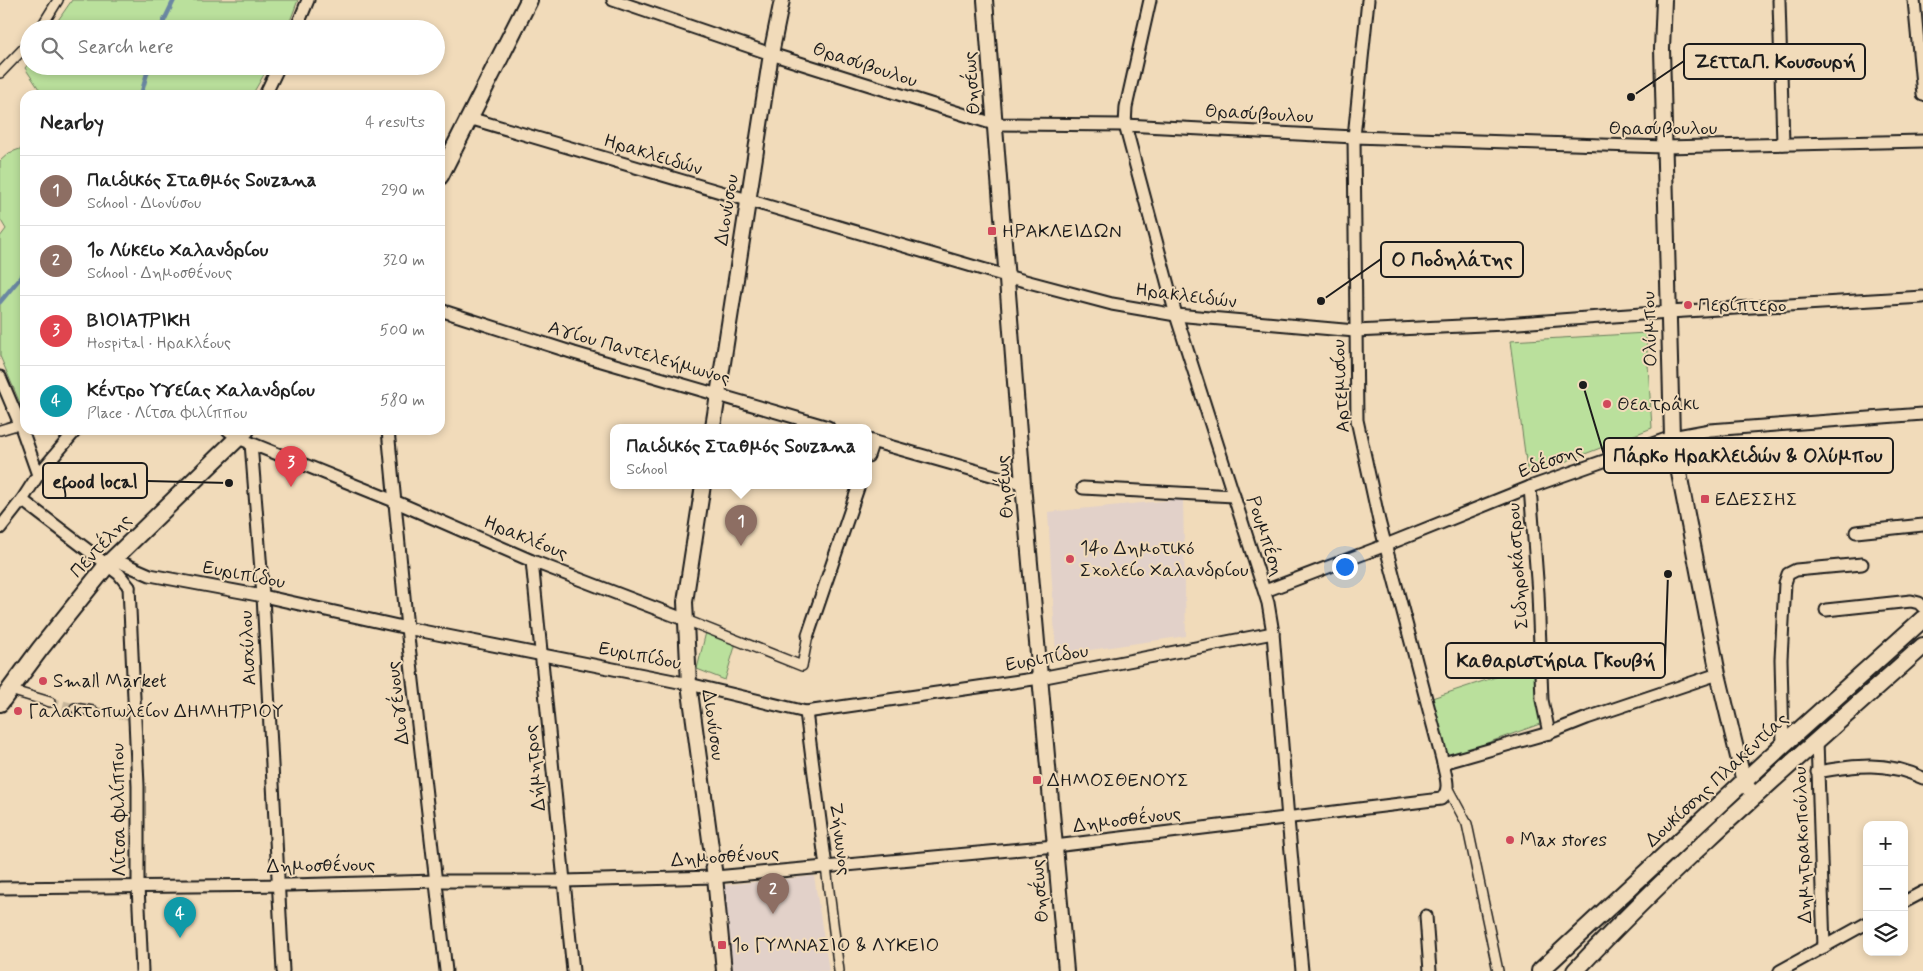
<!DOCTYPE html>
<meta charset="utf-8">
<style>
body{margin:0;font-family:Mynerve,sans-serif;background:#f2f2f2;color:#222}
.controls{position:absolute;right:15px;bottom:15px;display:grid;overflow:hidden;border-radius:10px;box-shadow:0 2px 8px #0003}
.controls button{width:45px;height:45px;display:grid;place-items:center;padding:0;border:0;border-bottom:1px solid #e0e0e0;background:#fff;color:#222;font:25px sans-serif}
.you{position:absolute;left:1344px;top:566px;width:18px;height:18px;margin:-12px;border:4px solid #fff;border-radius:50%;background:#1a73e8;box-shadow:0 0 0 8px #1a73e833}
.badge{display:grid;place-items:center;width:32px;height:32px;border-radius:50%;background:#ea580c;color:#fff;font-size:16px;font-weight:700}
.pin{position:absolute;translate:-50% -41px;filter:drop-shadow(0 1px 2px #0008)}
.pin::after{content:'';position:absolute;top:26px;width:18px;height:15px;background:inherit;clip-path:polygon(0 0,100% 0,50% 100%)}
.popup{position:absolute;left:610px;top:424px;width:262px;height:65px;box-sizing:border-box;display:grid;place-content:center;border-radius:10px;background:#fff;filter:drop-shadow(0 1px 4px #0005);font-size:16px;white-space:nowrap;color:#767676}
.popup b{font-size:19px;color:#222}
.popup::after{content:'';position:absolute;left:50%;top:100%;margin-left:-10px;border:10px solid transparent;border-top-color:#fff}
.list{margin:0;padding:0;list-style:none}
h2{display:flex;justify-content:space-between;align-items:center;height:65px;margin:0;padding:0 20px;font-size:21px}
h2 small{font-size:16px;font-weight:400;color:#767676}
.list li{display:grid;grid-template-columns:32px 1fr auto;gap:15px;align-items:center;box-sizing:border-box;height:70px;padding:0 20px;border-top:1px solid #e0e0e0}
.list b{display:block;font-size:19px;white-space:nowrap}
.list p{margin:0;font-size:16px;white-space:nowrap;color:#767676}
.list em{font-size:16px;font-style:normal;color:#767676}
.icon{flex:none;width:28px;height:28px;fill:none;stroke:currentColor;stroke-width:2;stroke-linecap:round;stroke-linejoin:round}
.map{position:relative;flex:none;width:1923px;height:971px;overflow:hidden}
.search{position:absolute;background:#fff;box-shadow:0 2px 8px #0003;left:20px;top:20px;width:425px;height:55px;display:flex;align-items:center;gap:12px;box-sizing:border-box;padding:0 18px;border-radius:28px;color:#767676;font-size:19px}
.panel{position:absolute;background:#fff;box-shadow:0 2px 8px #0003;left:20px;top:90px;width:425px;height:345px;border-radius:15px}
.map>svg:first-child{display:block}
.built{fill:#e2d1c9}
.green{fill:#bae09c;stroke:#6b7e5c}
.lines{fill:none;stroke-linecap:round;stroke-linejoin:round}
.stream{stroke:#6b87a2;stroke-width:4.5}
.pedestrian-tunnel{stroke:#c6b59a;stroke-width:9;stroke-dasharray:9 4.5;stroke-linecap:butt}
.pedestrian-casing{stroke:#1c1c1c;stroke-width:12}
.minor-casing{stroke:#1c1c1c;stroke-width:15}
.tertiary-casing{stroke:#1c1c1c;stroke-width:18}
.secondary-casing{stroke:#1c1c1c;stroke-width:20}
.pedestrian{stroke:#f1dbba;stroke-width:9}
.minor{stroke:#f1dbba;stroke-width:11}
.tertiary{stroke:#f1dbba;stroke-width:14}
.secondary{stroke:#f1dbba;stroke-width:16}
.poi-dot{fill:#d1495b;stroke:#f1dbba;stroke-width:2}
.labels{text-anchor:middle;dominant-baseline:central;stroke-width:4;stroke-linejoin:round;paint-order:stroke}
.street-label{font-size:19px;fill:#1c1c1c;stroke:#f1dbba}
.poi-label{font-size:19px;fill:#1c1c1c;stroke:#f1dbba;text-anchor:start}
.leader{fill:none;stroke:#1c1c1c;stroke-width:2}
.callout-dot{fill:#1c1c1c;stroke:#f1dbba;stroke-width:2}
.callout{fill:#f1dbba;stroke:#1c1c1c;stroke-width:2}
.callout-label{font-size:20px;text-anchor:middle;font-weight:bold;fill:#1c1c1c}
</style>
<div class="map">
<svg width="1923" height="971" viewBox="0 0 1923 971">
<rect width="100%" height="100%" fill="#f1dbba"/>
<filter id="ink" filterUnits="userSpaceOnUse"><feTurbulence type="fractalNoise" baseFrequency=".02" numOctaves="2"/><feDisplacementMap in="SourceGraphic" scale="10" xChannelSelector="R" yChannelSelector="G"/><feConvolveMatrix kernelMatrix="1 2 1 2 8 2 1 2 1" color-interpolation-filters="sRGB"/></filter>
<g filter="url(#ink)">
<!-- built -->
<g class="built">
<path d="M1183,499L1186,636L1056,655L1048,512Z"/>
<path d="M814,876L829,971H733L724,885Z"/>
</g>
<!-- green -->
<g class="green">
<path d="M72,0H298L287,29H52Z"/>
<path d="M29,63V66H269L252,95H43L25,68Z"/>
<path d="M25,147V415L0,356V237L6,229L0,219V161L9,153Z"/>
<path d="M1646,333L1652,428L1528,476L1510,341Z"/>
<path d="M706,632L736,643L725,680L697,669Z"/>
<path d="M1535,664L1540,724L1448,757L1432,698Z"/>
</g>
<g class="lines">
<!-- stream -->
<g class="stream">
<path d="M160,29L174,0"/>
<path d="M141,95L149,66"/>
<path d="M0,302L25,272"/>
</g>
<!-- pedestrian-tunnel -->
<g class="pedestrian-tunnel">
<path d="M50,702L75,708"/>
<path d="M93,711L134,716"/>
</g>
<!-- pedestrian casing -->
<g class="pedestrian-casing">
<g id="pedestrian">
<path d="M40,29L58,0"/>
<path d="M0,73L29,43"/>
<path d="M0,430L20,424"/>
<path d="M686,620L802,666L808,635"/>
<path d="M10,690L50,702"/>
<path d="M75,708L93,711"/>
<path d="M1448,789L1467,824L1498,971"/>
<path d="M826,867L839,971"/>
</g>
</g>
<!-- minor casing -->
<g class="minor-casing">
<g id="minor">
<path d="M613,0L771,54L994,124L1125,125L1354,137L1664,147L1923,141"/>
<path d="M1150,0L1126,107L1125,125L1176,315L1268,603L1273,633L1288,819L1302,971"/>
<path d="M1779,0L1783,144"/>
<path d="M1914,0L1923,95"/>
<path d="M296,29L308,0"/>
<path d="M265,95L279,66"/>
<path d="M469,118L1006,276L1112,304L1176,315L1355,331L1505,324L1669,312L1923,297"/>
<path d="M440,310L574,353L828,427"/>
<path d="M0,377L20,424L38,475"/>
<path d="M228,430L238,438L394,501L532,561L686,620"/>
<path d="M388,430L407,628L446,971"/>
<path d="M868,440L1023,484"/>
<path d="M251,443L263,596L283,971"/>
<path d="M868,456L873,441"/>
<path d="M1530,487L1538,593L1542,700L1549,733"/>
<path d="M1083,488L1234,496"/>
<path d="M22,500L119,574L129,587"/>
<path d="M0,528L22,500L38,475L76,430"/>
<path d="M1856,532L1923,525"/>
<path d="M113,559L150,575L263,596L407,628L689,684L806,712L1040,678L1273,633"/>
<path d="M532,561L573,971"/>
<path d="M129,587L138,786V886L142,971"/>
<path d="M1265,591L1386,545L1530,487L1672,437L1710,430L1923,414"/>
<path d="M1826,610L1911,601L1919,603L1923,607"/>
<path d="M808,635L859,485"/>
<path d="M806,712L826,867"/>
<path d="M1817,741L1824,947"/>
<path d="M1783,745L1781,659L1785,583L1788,574L1796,570L1862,564"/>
<path d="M1443,763L1549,733L1587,718L1718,674"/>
<path d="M1817,772C1856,765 1886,761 1923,778"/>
<path d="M0,888L290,885L436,881H564L715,877L1055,846L1441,799C1452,789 1445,776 1443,763L1379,521L1357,420L1354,137L1368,0"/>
<path d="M1904,902L1923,892"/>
<path d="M1426,916L1430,971"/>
<path d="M1780,971L1867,923"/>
</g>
</g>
<!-- tertiary casing -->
<g class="tertiary-casing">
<g id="tertiary">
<path d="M985,0L1023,484L1066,971"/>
<path d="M1664,0L1662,49L1672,437L1718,674L1744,782L1755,797"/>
<path d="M713,427L771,54L782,0"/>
<path d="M703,485L685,602L689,684L715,877L724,971"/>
</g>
</g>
<!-- secondary casing -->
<g class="secondary-casing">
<g id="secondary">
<path d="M440,176L529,0"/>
<path d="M0,703L40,649L107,565L246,430"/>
<path d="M1540,971L1783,745L1923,619"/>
<path d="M1575,971C1683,855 1805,752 1923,646"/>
</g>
</g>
<!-- pedestrian -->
<use href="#pedestrian" class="pedestrian"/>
<!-- minor -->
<use href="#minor" class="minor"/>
<!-- tertiary -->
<use href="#tertiary" class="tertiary"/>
<!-- secondary -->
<use href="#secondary" class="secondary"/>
</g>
</g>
<!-- markers -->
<g class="poi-dot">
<rect x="987" y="226" width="10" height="10" rx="2.5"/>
<circle cx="1688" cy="305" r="5"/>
<circle cx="1607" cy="404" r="5"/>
<rect x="1700" y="494" width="10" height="10" rx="2.5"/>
<circle cx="1070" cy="559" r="5"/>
<circle cx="43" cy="681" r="5"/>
<circle cx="18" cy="711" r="5"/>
<rect x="1032" y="775" width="10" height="10" rx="2.5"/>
<circle cx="1510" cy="840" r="5"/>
<rect x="717" y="940" width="10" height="10" rx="2.5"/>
</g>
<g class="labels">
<!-- street labels -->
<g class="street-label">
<text transform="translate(865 65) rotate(18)">Θρασύβουλου</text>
<text transform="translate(972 83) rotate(-94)">Θησέως</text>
<text transform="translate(1259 114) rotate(3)">Θρασύβουλου</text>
<text x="1663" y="128">Θρασύβουλου</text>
<text transform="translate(653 155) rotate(17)">Ηρακλειδών</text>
<text transform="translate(727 210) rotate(-81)">Διονύσου</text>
<text transform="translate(1186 296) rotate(7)">Ηρακλειδών</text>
<text transform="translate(1650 329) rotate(-92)">Ολύμπου</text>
<text transform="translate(639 353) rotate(16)">Αγίου Παντελεήμωνος</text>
<text transform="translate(1341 386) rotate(-93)">Αρτεμισίου</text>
<text transform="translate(1551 461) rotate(-20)">Εδέσσης</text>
<text transform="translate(1005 487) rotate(-95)">Θησέως</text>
<text transform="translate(1265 536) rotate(72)">Ρουμπέση</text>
<text transform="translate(526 538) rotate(22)">Ηρακλέους</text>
<text transform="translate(101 546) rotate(-47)">Πεντέλης</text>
<text transform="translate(1518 566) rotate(-94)">Σιδηροκάστρου</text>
<text transform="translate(244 575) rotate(11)">Ευριπίδου</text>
<text transform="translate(248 648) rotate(-93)">Αισχύλου</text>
<text transform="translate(640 656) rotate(11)">Ευριπίδου</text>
<text transform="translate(1047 658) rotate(-10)">Ευριπίδου</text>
<text transform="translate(398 703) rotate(-97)">Διογένους</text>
<text transform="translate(713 725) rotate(82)">Διονύσου</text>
<text transform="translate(535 768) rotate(-96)">Δήμητρος</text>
<text transform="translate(1717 780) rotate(-43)">Δουκίσσης Πλακεντίας</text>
<text transform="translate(119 810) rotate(-91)">Λίτσα Φιλίππου</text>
<text transform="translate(1127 820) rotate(-7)">Δημοσθένους</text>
<text transform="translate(840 839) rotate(83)">Ζήνωνος</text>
<text transform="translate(1803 845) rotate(-92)">Δημητρακοπούλου</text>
<text transform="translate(725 857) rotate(-4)">Δημοσθένους</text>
<text transform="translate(321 866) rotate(-1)">Δημοσθένους</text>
<text transform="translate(1040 891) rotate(-95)">Θησέως</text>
</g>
<!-- poi labels -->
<g class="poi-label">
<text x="1002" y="231">ΗΡΑΚΛΕΙΔΩΝ</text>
<text x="1698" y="305">Περίπτερο</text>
<text x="1617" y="404">Θεατράκι</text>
<text x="1715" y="499">ΕΔΕΣΣΗΣ</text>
<text x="1080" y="548">14ο Δημοτικό<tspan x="1080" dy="22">Σχολείο Χαλανδρίου</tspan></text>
<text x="53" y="681">Small Market</text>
<text x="28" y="711">Γαλακτοπωλείον ΔΗΜΗΤΡΙΟΥ</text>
<text x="1047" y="780">ΔΗΜΟΣΘΕΝΟΥΣ</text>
<text x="1520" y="840">Max stores</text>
<text x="732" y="945">1ο ΓΥΜΝΑΣΙΟ &amp; ΛΥΚΕΙΟ</text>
</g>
</g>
<!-- callouts -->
<path class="leader" d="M1631 97L1684 61M1321 301L1381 259M1583 385L1604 455M229 483L147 481M1668 574L1665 660"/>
<g class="callout-dot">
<circle cx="1631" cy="97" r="5"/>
<circle cx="1321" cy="301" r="5"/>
<circle cx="1583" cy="385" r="5"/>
<circle cx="229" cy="483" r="5"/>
<circle cx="1668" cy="574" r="5"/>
</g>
<g class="callout">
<rect x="1684" y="44" width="181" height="35" rx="5"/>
<rect x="1381" y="242" width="142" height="35" rx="5"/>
<rect x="1604" y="438" width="289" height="35" rx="5"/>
<rect x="43" y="463" width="104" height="35" rx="5"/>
<rect x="1446" y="643" width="219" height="35" rx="5"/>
</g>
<g class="callout-label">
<text x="1775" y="68">ΖετταΠ. Κουσουρή</text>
<text x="1452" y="266">Ο Ποδηλάτης</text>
<text x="1748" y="462">Πάρκο Ηρακλειδών &amp; Ολύμπου</text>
<text x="95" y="488">efood local</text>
<text x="1556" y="667">Καθαριστήρια Γκουβή</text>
</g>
</svg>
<div class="controls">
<button>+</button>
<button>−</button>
<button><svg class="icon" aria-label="layers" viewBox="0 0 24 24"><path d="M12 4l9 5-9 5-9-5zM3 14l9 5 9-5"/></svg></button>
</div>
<div class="you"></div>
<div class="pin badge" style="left:741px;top:546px;background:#8d6e63">1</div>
<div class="popup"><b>Παιδικός Σταθμός Souzana</b>School</div>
<div class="pin badge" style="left:773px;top:914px;background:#8d6e63">2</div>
<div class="pin badge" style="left:291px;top:487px;background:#e0444e">3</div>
<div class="pin badge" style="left:180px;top:938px;background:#0f9aa8">4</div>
<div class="search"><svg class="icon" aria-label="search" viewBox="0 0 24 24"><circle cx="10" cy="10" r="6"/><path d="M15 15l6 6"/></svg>Search here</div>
<section class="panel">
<h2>Nearby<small>4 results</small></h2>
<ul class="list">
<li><span class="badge" style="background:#8d6e63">1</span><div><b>Παιδικός Σταθμός Souzana</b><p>School · Διονύσου</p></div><em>290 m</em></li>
<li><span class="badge" style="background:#8d6e63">2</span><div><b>1ο Λύκειο Χαλανδρίου</b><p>School · Δημοσθένους</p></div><em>320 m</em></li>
<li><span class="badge" style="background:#e0444e">3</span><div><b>ΒΙΟΙΑΤΡΙΚΗ</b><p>Hospital · Ηρακλέους</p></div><em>500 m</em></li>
<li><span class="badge" style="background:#0f9aa8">4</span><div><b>Κέντρο Υγείας Χαλανδρίου</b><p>Place · Λίτσα Φιλίππου</p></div><em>580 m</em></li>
</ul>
</section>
</div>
